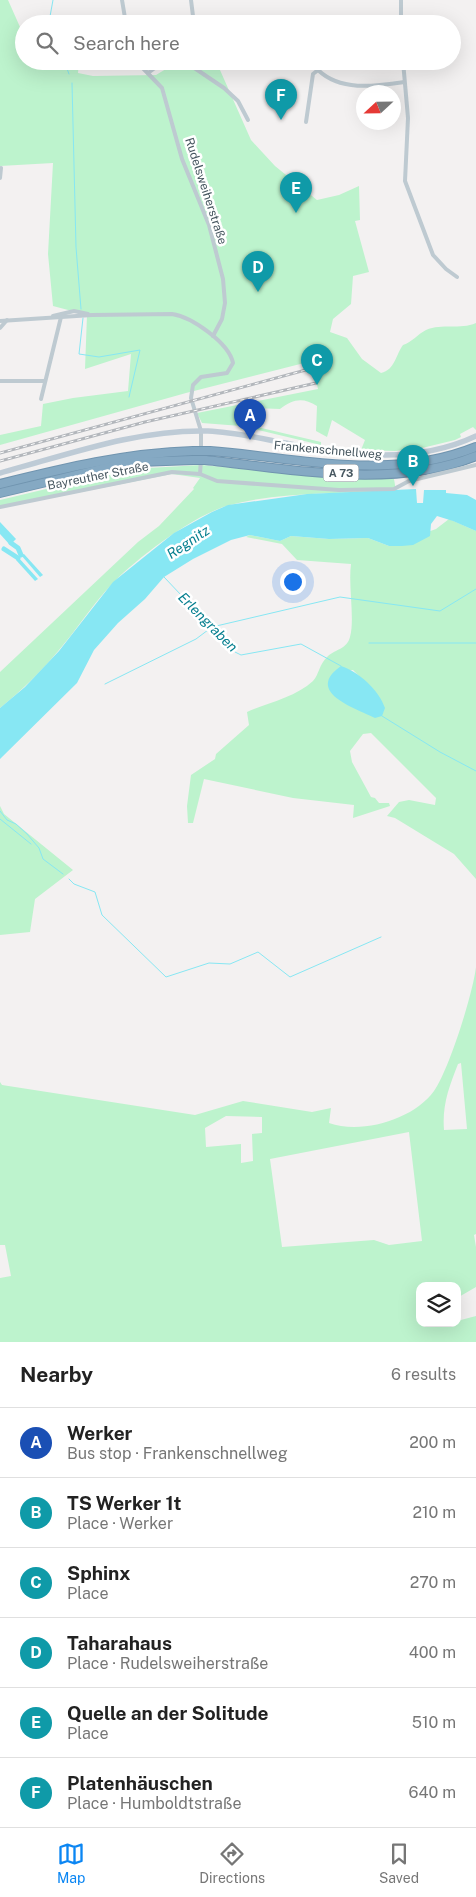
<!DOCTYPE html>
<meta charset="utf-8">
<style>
body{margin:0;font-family:"Public Sans",sans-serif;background:#f2f2f2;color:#222}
.controls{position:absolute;right:15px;bottom:15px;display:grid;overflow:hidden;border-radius:10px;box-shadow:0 5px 20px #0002}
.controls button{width:45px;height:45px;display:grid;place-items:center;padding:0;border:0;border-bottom:1px solid #e0e0e0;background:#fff;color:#222;font:25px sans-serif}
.compass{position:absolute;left:356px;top:85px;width:45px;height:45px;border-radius:50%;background:#fff;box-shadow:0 5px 20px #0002;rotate:248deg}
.you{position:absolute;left:292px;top:581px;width:18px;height:18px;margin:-12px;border:4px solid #fff;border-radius:50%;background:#1a73e8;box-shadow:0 0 0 8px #1a73e833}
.badge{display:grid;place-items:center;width:32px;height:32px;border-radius:50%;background:#0b86f3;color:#fff;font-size:16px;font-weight:700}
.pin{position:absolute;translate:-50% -41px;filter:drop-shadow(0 1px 2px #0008)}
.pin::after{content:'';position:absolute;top:26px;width:18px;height:15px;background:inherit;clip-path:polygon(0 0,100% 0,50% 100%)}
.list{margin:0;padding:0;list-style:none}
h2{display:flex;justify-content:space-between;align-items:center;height:65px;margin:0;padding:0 20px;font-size:21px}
h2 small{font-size:16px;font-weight:400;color:#767676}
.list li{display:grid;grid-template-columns:32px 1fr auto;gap:15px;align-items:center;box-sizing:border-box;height:70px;padding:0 20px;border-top:1px solid #e0e0e0}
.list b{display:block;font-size:19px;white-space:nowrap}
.list p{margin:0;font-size:16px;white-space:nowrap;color:#767676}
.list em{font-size:16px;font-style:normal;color:#767676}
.icon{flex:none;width:28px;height:28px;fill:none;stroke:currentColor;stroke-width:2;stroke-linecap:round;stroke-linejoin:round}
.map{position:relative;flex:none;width:476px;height:1342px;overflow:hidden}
.search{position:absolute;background:#fff;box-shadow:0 5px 20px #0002;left:15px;right:15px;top:15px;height:55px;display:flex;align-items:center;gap:12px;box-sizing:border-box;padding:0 18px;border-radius:28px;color:#767676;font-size:19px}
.sheet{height:485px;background:#fff}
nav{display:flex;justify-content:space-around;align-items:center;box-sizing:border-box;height:70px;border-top:1px solid #e0e0e0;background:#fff;font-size:14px;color:#767676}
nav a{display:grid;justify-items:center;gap:2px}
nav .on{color:#0b86f3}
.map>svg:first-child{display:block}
.green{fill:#bdf3cd;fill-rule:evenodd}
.water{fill:#87e7f3}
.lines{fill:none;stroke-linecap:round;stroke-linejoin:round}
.stream{stroke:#87e7f3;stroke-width:1}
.canal{stroke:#87e7f3;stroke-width:5}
.highway-casing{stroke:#7094af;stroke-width:10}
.street{stroke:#becad1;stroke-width:4}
.secondary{stroke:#becbd6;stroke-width:5.5}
.highway{stroke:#85a9c3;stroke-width:8}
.rail-casing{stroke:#b3b7bc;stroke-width:3}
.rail{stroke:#fff;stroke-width:1;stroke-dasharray:4;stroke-linecap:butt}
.highway-bridge-casing{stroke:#7094af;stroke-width:10;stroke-linecap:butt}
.highway-bridge{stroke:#85a9c3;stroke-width:8}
.labels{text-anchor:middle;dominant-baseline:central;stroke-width:5;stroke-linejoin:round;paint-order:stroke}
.shield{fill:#fff;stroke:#7e8990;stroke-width:1}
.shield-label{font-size:11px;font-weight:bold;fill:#475760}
.street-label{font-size:12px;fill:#475760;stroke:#fff}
.water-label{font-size:14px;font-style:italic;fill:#057f8f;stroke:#fff}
</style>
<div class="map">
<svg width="476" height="1342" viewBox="0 0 476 1342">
<rect width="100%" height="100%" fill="#f3f1f1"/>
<!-- green -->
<g class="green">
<path d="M0,0H8L24,36V61H35L36,64L43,65L42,61H79L78,73L93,76L156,75L179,61H216L251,140L275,166L317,200L339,195L359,186L360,220L355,221L369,272L353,276L351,304L333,319L330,332L347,338L362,359L381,373C395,370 396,354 403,345C412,342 418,334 426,330C442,323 460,330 476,323V430L473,427L460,434L461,437L455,440L422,448L395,451L361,450L365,440L332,420L327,437L316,431L317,406C303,397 293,399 280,409L252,408L242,411L240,423L321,442V445L241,426L202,423L197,413L318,389L312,361L186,393L0,445V435L41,426L43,404L73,398L128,391L131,354L85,369L87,315L53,306L48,254L53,163L0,166Z"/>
<path d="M201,465L357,479H394L396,491C340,494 284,491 230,505C197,513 138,557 114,582C94,602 78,628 59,650C41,672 22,690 0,708V672L138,542L159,526L194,489L193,488L200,478L172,474L0,508V500L130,469Z"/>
<path d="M449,519L476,531V879L454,854L395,818L387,816L399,802L409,800L435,805L436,798L371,733L363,734L350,751L352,762L371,797L375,798L379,803H389L390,806L353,818L354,805L293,798L204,779L193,823H188L187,806L191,775L215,759L216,754L249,725L247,712C267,703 296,697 313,681C319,675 319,664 328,656C336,649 347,649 350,637C355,619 348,586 351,564L297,560L282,544L246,537L250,535L280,541L291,536L329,539L368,538L389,546L436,529ZM353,670L365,682L334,671Z"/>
<path d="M0,806L4,814L73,870L35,899L30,932L0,935Z"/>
<path d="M476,967V1234L474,1235L476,1247V1287L457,1298V1286H420V1323H439L440,1326L457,1323V1321L476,1316V1342H0V1278L11,1276L5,1245H0V1082L2,1085L195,1115L243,1101L312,1112L331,1108L329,1123C362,1135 414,1119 434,1091C449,1070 473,993 476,967ZM461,1063L467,1129L444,1130C442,1105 449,1087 458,1064ZM226,1116L262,1117V1133L252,1134L253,1161L241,1163V1144L206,1147L205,1128ZM409,1132L422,1241L389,1245L374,1240L282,1247L270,1159Z"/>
</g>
<!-- water -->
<g class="water">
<path d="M416,489L417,503H423L424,490H446V493L467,495L476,500V531L453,521L437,516L431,524L430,536L413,545L402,546H389L368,538L329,539L291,536L280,541L250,535L231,540L193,559L164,577L145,599L118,623L94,650L77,683L0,759V708L25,687L59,651L113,582L174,533L212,512L228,505L307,494Z"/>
<path d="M0,522L16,539L10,545L0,534Z"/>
<path d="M24,554L43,575L40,577L21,555Z"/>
<path d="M18,557L38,579L35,581L16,560Z"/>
<path d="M341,666C359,672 379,690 385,708L382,716L375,718C355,708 304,692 341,666Z"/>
</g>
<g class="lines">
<!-- stream -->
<g class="stream">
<path d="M49,22L53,0"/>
<path d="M64,61L69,74"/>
<path d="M72,83L76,247L81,309"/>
<path d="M83,318L79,354L99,357L140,350L129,397"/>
<path d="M164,577L235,652L241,655L301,644L341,666"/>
<path d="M369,643H476"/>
<path d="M105,684L196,639L212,627L340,597L440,611L476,589"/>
<path d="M382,716L440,752L476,771"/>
<path d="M0,811L7,820L16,824L27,834L39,848L43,859L63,874"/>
<path d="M0,819L31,844"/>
<path d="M69,879L74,884L95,892L102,915L166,977L209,963L230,964L258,952L290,977L381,937"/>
</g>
<!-- canal -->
<g class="canal">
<path d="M11,543L18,548L21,555"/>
<path d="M4,549L18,558"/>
</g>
<!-- highway casing -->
<g class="highway-casing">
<g id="highway">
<path d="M210,451C299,458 390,482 476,447"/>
<path d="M205,460C292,469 392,490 476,456"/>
<path d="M0,484C65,468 126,453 193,451"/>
<path d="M0,493L110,467L139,462L193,460"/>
</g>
</g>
<!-- street -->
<g class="street">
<path d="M122,0L126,24"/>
<path d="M191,0L194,24"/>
<path d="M401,0V24"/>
<path d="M136,61L162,88L182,159L209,225L223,279L225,303L222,319L213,336"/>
<path d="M184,61L224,88L238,101L248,120"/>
<path d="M403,61L408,118L405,181L433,255L446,269L457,277"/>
<path d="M148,73L159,65L174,61"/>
<path d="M306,122L313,74L318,70C341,92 376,86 404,82"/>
<path d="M0,178L1,168"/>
<path d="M53,316L74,311L88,314"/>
<path d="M0,321L92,315L172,314C192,317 229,343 233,363L227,373L201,377L193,385L191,398L201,431V452"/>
<path d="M0,328L7,320"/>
<path d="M0,381H45"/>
<path d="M41,399L61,317"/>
<path d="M200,474L201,459"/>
<path d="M0,507L172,472L200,474L217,481L339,490L394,489L409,481L476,465"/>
</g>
<!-- secondary -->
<path class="secondary" d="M0,473C67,455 137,429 208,431C235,432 263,439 290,444C352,456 417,464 476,436"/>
<!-- highway -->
<use href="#highway" class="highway"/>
<!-- rail casing -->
<g class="rail-casing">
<g id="rail">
<path d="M0,453L313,368"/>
<path d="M0,461L145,422L316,383"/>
</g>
</g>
<!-- rail -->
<use href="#rail" class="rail"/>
<!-- highway-bridge casing -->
<g class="highway-bridge-casing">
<g id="highway-bridge">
<path d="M193,451H210"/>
<path d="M193,460H205"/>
</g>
</g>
<!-- highway-bridge -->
<use href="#highway-bridge" class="highway-bridge"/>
</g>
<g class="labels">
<!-- shield labels -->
<rect class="shield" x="323.5" y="464.5" width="35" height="17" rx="4"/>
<g class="shield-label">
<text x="341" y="473">A 73</text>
</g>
<!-- street labels -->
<g class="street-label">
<text transform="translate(206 191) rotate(72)">Rudelsweiherstraße</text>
<text transform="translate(328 450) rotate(5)">Frankenschnellweg</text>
<text transform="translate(98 476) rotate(-11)">Bayreuther Straße</text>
</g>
<!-- water labels -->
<g class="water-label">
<text transform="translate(188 542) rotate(-34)">Regnitz</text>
<text transform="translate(208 622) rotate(45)">Erlengraben</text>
</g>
</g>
</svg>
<div class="controls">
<button><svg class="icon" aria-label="layers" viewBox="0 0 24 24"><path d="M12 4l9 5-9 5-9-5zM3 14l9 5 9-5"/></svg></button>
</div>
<svg class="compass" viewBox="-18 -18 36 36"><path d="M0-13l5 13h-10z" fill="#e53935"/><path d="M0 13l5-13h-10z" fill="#767676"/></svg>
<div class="you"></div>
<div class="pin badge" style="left:250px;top:440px;background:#1a4fb4">A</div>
<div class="pin badge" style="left:413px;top:486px;background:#0f9aa8">B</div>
<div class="pin badge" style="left:317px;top:385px;background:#0f9aa8">C</div>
<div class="pin badge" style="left:258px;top:292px;background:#0f9aa8">D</div>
<div class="pin badge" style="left:296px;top:213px;background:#0f9aa8">E</div>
<div class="pin badge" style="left:281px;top:120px;background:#0f9aa8">F</div>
<div class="search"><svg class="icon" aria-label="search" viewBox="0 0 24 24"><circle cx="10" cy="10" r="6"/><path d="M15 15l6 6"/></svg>Search here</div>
</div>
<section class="sheet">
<h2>Nearby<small>6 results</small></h2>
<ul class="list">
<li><span class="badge" style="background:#1a4fb4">A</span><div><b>Werker</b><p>Bus stop · Frankenschnellweg</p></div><em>200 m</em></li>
<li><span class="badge" style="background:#0f9aa8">B</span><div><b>TS Werker 1t</b><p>Place · Werker</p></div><em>210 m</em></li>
<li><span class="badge" style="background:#0f9aa8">C</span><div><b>Sphinx</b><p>Place</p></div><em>270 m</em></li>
<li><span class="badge" style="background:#0f9aa8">D</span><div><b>Taharahaus</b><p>Place · Rudelsweiherstraße</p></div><em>400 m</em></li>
<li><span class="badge" style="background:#0f9aa8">E</span><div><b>Quelle an der Solitude</b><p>Place</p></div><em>510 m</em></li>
<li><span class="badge" style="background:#0f9aa8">F</span><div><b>Platenhäuschen</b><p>Place · Humboldtstraße</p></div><em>640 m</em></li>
</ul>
</section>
<nav>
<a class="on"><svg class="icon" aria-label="map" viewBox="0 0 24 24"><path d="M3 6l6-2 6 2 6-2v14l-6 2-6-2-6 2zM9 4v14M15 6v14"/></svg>Map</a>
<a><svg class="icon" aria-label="directions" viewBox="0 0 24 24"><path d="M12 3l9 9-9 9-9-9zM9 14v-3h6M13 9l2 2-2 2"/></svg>Directions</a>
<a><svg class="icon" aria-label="saved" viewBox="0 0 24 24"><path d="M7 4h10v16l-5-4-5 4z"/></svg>Saved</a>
</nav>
